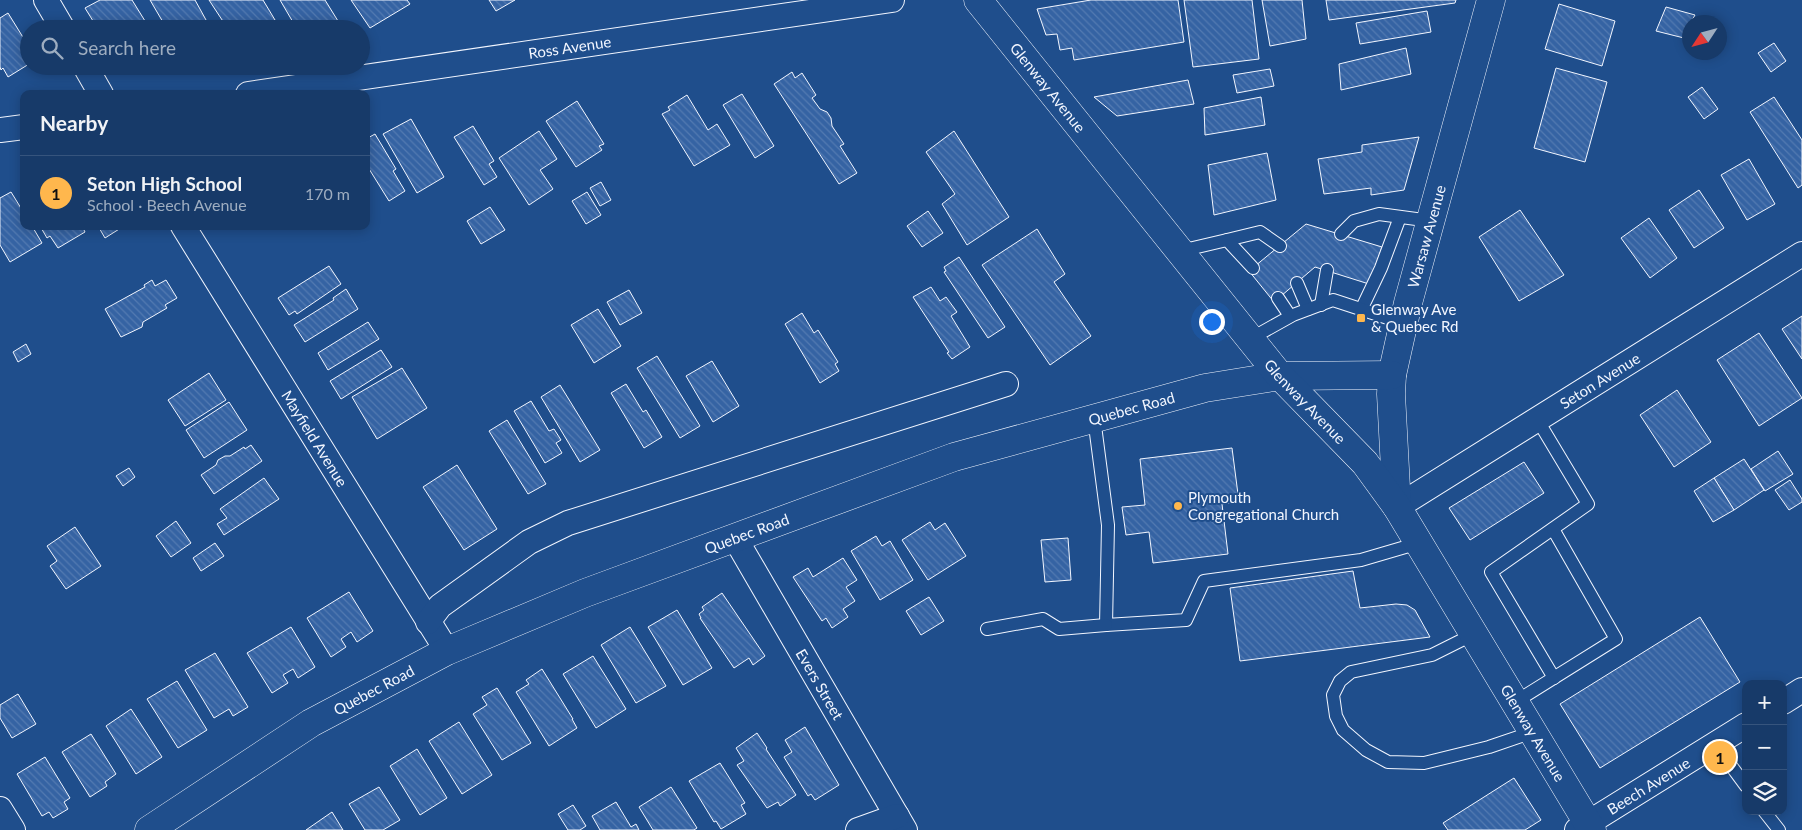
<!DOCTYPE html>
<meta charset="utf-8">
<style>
body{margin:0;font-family:Lato,sans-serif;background:#244571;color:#f1f3f6}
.controls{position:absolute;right:15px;bottom:15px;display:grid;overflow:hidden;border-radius:10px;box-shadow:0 2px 12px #0003}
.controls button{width:45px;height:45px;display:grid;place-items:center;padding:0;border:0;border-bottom:1px solid #36547d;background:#173a69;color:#f1f3f6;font:25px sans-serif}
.compass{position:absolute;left:1682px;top:15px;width:45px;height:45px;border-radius:50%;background:#173a69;box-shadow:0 2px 12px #0003;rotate:234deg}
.you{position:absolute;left:1211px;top:321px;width:18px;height:18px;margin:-12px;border:4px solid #fff;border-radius:50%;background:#1a73e8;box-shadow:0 0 0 8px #1a73e833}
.badge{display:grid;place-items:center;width:32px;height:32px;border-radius:50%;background:#ffb74d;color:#111;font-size:16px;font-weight:700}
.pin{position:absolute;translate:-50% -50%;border:2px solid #fff;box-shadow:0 1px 5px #0006}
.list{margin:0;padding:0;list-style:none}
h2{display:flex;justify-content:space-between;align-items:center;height:65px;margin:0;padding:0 20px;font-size:21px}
h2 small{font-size:16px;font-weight:400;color:#9eadc0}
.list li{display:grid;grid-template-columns:32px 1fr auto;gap:15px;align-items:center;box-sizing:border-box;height:75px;padding:0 20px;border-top:1px solid #36547d}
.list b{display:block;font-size:19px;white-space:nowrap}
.list p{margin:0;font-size:16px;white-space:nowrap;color:#9eadc0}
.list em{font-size:16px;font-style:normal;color:#9eadc0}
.icon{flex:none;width:28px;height:28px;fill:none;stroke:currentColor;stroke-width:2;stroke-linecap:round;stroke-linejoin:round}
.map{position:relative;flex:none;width:1802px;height:830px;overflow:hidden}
.search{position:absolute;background:#173a69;box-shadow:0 2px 12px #0003;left:20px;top:20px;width:350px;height:55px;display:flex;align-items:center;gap:12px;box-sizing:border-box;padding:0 18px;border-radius:28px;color:#9eadc0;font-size:19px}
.panel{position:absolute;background:#173a69;box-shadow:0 2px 12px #0003;left:20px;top:90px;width:350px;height:140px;border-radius:10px}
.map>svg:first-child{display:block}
.building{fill:url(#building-back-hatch);stroke:#f2f6ff}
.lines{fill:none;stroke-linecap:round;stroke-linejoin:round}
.lane-casing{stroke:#f2f6ff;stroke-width:14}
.street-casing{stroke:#f2f6ff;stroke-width:26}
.secondary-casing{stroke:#f2f6ff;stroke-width:29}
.primary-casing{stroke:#f2f6ff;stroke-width:29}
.lane{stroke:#1f4e8c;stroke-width:12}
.street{stroke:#1f4e8c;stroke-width:24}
.secondary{stroke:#1f4e8c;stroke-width:28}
.primary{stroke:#1f4e8c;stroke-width:28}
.poi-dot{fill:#ffb74d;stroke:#1f4e8c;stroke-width:2}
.labels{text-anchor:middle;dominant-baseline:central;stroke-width:4;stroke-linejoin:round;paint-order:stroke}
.street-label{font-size:15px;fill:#f2f6ff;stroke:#1f4e8c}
.poi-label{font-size:15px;fill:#f2f6ff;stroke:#1f4e8c;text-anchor:start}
</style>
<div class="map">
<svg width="1802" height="830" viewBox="0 0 1802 830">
<defs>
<pattern id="building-back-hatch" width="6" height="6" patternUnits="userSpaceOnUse" patternTransform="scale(1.25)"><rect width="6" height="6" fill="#3563a3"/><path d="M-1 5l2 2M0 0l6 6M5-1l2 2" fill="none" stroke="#537ab1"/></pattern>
</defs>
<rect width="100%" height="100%" fill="#1f4e8c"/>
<!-- building -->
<g class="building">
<path d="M100,0H132L150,29H98L85,8Z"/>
<path d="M150,0H195L211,29H167Z"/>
<path d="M209,0H263L275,20L259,29H228Z"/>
<path d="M280,0H325L338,21L321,29H297Z"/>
<path d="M351,0H407L410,4L370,28Z"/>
<path d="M489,0H515L496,11Z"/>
<path d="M1091,0H1178L1184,42L1074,60L1072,48L1060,50L1057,34L1046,35L1037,9Z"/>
<path d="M1184,0H1252L1259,59L1193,67Z"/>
<path d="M1262,0H1302L1306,39L1270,46Z"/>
<path d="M1326,0H1456L1455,3L1329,20Z"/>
<path d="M1559,4L1615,21L1602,66L1545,49Z"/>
<path d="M1666,7L1695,15L1691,22H1690L1684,38L1656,31Z"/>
<path d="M1427,11L1431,32L1360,44L1356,23Z"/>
<path d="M8,13L29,47V64L8,77L3,68L1,70L0,67V18Z"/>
<path d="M1774,43L1786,61L1771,72L1758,53Z"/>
<path d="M1406,48L1411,74L1341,90L1339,64Z"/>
<path d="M1556,68L1607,82L1585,162L1534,148Z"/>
<path d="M1270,69L1274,86L1237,93L1233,75Z"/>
<path d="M792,72L795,78L802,73L816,95L812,98L820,109L827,112L831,118L832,126L844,144L840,146L857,173L839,184L774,84Z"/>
<path d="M1188,80L1194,104L1117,116L1094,97Z"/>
<path d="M1702,87L1718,109L1704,119L1688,97Z"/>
<path d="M742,94L774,146L755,158L723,105Z"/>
<path d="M687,95L708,130L717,124L730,145L694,166L662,114L670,110L668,107Z"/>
<path d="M1261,97L1265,125L1205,135L1204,108Z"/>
<path d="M1774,97L1802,140V185L1798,188L1750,112Z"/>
<path d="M577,101L604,144L599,146L602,150L576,167L546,121Z"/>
<path d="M411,119L444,177L417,193L383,134Z"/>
<path d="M473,126L494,161L489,164L497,177L484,185L454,137Z"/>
<path d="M539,131L557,159L540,170L553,189L529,205L499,158Z"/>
<path d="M954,131L1009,217L967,245L942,204L955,194L926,152Z"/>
<path d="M375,134L396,169L393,171L405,191L389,201L366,164V139Z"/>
<path d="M1419,137L1404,190L1371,195V188L1324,194L1318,159L1362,152V145Z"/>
<path d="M1267,153L1276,200L1214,215L1208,165Z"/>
<path d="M1749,159L1775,204L1747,220L1721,175Z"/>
<path d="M601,182L611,200L600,206L590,188Z"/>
<path d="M1699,190L1724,228L1694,248L1669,210Z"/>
<path d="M11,192L24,213V226H32L42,243L10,262L0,245V198Z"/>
<path d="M587,192L601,215L586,224L572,201Z"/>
<path d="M490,207L505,230L481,244L467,221Z"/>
<path d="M1520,210L1564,275L1519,301L1479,237Z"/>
<path d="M928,211L943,233L922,247L907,226Z"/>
<path d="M1649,218L1677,258L1650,278L1621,238Z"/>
<path d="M1306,224L1382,247L1369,284L1315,267L1274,302L1249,271Z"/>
<path d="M40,226H82L85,232L58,248L50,236L47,238Z"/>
<path d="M98,226H124L105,238Z"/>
<path d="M1037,229L1065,274L1054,282L1091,336L1050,365L982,265Z"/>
<path d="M959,257L1005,327L988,338L944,272L946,271L944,267Z"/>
<path d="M329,266L341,284L297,314L295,311L289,315L278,298Z"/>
<path d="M152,280L155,286L166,280L177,298L165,305L167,308L143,322L142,327L121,337L105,309L145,287L144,285Z"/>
<path d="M931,287L940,301L946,297L957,312L951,316L970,347L952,359L947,353L949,352L913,297Z"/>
<path d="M346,289L358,309L305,342L294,325L334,300L333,298Z"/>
<path d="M629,290L642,313L620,325L607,302Z"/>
<path d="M598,309L621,346L594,363L571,325Z"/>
<path d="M802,313L814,333L818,330L838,362L835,364L839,371L820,383L785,324Z"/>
<path d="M1802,316V359L1782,329Z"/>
<path d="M368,322L379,339L328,370L318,353Z"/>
<path d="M1759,333L1802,398L1759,426L1717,360Z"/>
<path d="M26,344L31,354L18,362L13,352Z"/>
<path d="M381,350L392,367L341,399L330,381Z"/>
<path d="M657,356L700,426L680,438L637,368Z"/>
<path d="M712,361L739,406L713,422L686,376Z"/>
<path d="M402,368L427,408L377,439L352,397Z"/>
<path d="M209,373L226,400L185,426L168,400Z"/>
<path d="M626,384L643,412L646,410L662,437L644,448L611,393Z"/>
<path d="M560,385L600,450L580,462L541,397Z"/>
<path d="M1677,390L1711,442L1674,467L1640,415Z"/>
<path d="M531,401L549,431L554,429L561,440L556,443L562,453L545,463L514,411Z"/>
<path d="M229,402L247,430L204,458L186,430Z"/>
<path d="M507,420L546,484L528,494L489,431Z"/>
<path d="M251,445L262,461L214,494L201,475L216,465L218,460L225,456H230L244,447L245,449Z"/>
<path d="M1232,448L1239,502L1222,504L1228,554L1153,563L1149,532L1126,535L1122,507L1145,505L1140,459Z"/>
<path d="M1778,451L1793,474L1765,491L1751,469Z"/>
<path d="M1744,459L1764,490L1734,510L1714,478Z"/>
<path d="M1524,462L1544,493L1470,540L1449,508Z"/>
<path d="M457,465L497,529L464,550L423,487Z"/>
<path d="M129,468L135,477L123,486L116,476Z"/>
<path d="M264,478L279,499L224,535L217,524L227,518L220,509Z"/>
<path d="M1714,478L1734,510L1713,522L1694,491Z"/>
<path d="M1790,480L1802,499V502L1789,510L1775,490Z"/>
<path d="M176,521L191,543L171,557L156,536Z"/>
<path d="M930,522L935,530L945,523L966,556L928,580L902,540Z"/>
<path d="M75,527L101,566L66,589L50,566L57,561L47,546Z"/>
<path d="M876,536L882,546L890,541L913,580L880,600L851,551Z"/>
<path d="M1068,538L1071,580L1045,582L1041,540Z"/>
<path d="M215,543L224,556L201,571L193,558Z"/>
<path d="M843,558L857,580L846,587L855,601L843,609L848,617L832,628L826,618L822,621L793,577L808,568L813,577Z"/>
<path d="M1353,571L1360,608L1396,604L1407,605L1415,610L1430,637L1240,661L1230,588Z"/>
<path d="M349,592L373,631L357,642L351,632L341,639L346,647L331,657L307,618Z"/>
<path d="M722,593L765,656L753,665L749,658L734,668L700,618H701L699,614L704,610L702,607Z"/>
<path d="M929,597L944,621L921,635L906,611Z"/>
<path d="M677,610L712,668L683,685L648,627Z"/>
<path d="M1700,617L1740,682L1600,768L1560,704Z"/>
<path d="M291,627L315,667L298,678L293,669L283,675L288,683L272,693L247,653Z"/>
<path d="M630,627L666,686L636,703L601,645Z"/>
<path d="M215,653L248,707L233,716L229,709L214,718L185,670Z"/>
<path d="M593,656L626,709L596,728L563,674Z"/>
<path d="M542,669L573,719H572L577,728L549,746L516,692L529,684L526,680Z"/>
<path d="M177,681L207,730L178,748L147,699Z"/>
<path d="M497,688L531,743L502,760L473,714L487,705L482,697Z"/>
<path d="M18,694L36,724L12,738L0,718V705Z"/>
<path d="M131,709L162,757L136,774L106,726Z"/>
<path d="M459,722L492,775L462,794L429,741Z"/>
<path d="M805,727L839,785L815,800L811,794L808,796L784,757L792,752L785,740Z"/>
<path d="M757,733L767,748L766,749L796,795L780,806L778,802L767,808L737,765L744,761L736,748Z"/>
<path d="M91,734L116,774L105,782L107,786L90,797L62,752Z"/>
<path d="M417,749L447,798L420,815L390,766Z"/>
<path d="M45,757L70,798L64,802L68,809L53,818L49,812L42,816L17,774Z"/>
<path d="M720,763L745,803L741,805L746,814L721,829L716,821L714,822L689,781Z"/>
<path d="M1514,778L1541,820L1525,830H1448L1443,823Z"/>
<path d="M379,787L400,820L383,830H365L349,804Z"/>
<path d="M671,787L697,828L694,830H653L639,807Z"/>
<path d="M616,802L631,827L636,824L639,830H600L592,816Z"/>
<path d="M573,805L586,826L580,830H568L558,814Z"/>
<path d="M332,812L343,830H306Z"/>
</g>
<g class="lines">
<!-- lane casing -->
<g class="lane-casing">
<g id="lane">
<path d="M1341,234L1354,221L1379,214L1431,221"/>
<path d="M1227,240L1260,232L1280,246"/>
<path d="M1180,251L1227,240L1253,268"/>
<path d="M1297,283L1308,309"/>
<path d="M1278,298L1290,316"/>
<path d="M1321,305L1327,270"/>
<path d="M1361,310L1381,268L1400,217"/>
<path d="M1250,339L1293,315L1333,300L1403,323"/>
<path d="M1094,418L1108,525L1106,625L1186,620L1204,581L1361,560L1419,543"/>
<path d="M1537,419L1588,504L1491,572L1554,678"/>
<path d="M987,629L1043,619L1059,629L1106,625"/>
<path d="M1474,634L1432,655L1351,672L1340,681L1333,695L1336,716L1343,730L1366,750L1388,762L1424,763L1489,747L1533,732"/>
<path d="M1515,702L1616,639L1553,529"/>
<path d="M1715,744L1746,786"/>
<path d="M1764,811L1779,830"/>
</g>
</g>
<!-- street casing -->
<g class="street-casing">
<g id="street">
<path d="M46,0L63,29"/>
<path d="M85,66L101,94"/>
<path id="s1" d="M248,94L892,0"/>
<path d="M0,130L24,127"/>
<path id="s2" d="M183,226L447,651"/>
<path id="s3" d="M1397,507L1802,254"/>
<path id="s4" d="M735,538L905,830"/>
<path d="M428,622L440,606L529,542L568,523L1006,384"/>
<path d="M1783,702L1802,690"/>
<path d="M0,809L13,830"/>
<path d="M858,830L897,816"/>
<path id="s5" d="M1577,830L1746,725"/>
</g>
</g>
<!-- secondary casing -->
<g class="secondary-casing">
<g id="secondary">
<path id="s6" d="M1397,507L1391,394L1392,375L1408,303L1491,0"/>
<path id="s7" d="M149,830L311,723L447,651L585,593L954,457L1205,388L1280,376L1392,375"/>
</g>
</g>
<!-- primary casing -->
<g class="primary-casing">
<g id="primary">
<path id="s8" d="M978,0L1280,376L1365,463L1397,507L1592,830"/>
</g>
</g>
<!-- lane -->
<use href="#lane" class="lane"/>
<!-- street -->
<use href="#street" class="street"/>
<!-- secondary -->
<use href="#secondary" class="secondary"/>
<!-- primary -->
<use href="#primary" class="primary"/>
</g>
<!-- markers -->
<g class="poi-dot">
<rect x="1356" y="313" width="10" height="10" rx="2.5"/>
<circle cx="1178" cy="506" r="5"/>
</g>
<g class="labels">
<!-- street labels -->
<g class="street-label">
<text stroke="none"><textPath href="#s1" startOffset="325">Ross Avenue</textPath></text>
<text stroke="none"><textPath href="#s8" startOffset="112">Glenway Avenue</textPath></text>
<text stroke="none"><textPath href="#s6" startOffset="275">Warsaw Avenue</textPath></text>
<text stroke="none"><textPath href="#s3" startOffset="239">Seton Avenue</textPath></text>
<text stroke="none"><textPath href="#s8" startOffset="518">Glenway Avenue</textPath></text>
<text stroke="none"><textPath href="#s7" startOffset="1075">Quebec Road</textPath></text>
<text stroke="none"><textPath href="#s2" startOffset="250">Mayfield Avenue</textPath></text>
<text stroke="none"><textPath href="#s7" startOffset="670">Quebec Road</textPath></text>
<text stroke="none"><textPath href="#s4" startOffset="169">Evers Street</textPath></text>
<text stroke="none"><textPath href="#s7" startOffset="265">Quebec Road</textPath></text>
<text stroke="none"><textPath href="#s8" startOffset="922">Glenway Avenue</textPath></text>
<text stroke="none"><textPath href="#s5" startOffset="84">Beech Avenue</textPath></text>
</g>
<!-- poi labels -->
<g class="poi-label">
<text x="1371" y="309">Glenway Ave<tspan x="1371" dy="17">&amp; Quebec Rd</tspan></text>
<text x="1188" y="497">Plymouth<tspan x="1188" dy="17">Congregational Church</tspan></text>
</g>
</g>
</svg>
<div class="controls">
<button>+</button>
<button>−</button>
<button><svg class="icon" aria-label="layers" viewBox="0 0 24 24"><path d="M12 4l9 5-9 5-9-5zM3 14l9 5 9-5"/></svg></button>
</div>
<svg class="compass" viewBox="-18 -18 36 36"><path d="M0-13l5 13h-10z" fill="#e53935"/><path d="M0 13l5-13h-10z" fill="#9eadc0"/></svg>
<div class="you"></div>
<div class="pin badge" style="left:1720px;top:757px">1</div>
<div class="search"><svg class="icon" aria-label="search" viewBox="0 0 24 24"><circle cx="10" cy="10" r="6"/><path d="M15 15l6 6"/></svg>Search here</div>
<section class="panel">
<h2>Nearby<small></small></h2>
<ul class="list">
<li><span class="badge">1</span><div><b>Seton High School</b><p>School · Beech Avenue</p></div><em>170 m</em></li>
</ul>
</section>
</div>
